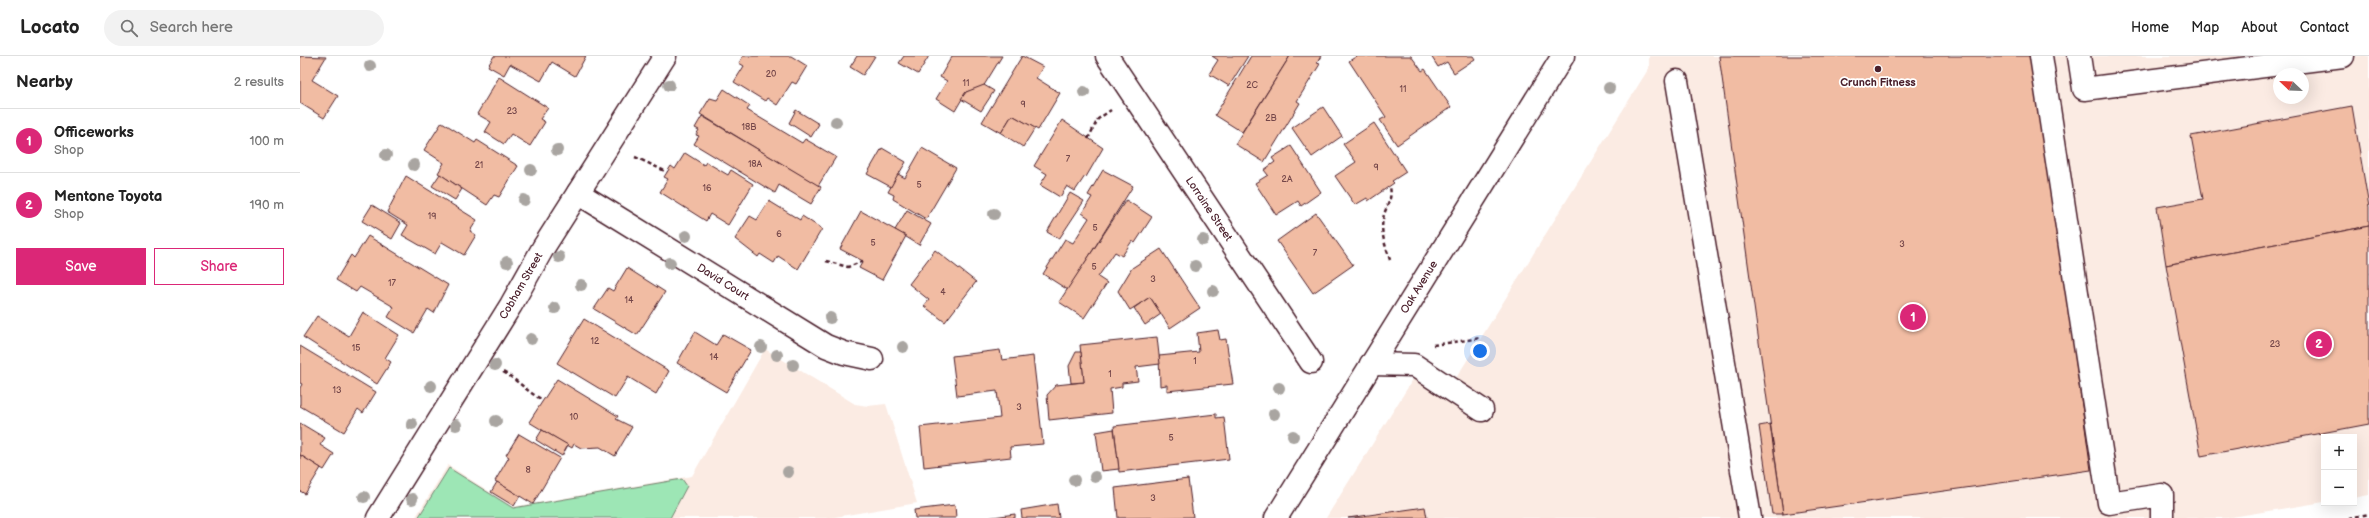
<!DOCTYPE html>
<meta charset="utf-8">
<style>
body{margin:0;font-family:"Balsamiq Sans",sans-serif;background:#f2f2f2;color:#222}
.controls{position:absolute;right:12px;bottom:12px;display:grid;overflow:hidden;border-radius:0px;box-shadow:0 4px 16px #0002}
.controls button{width:36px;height:36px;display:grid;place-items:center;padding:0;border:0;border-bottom:1px solid #e0e0e0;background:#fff;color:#222;font:20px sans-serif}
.compass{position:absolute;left:1973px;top:12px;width:36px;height:36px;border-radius:50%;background:#fff;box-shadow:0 4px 16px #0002;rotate:293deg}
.you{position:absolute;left:1180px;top:295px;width:14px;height:14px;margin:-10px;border:3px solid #fff;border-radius:50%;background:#1a73e8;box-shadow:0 0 0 6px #1a73e833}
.badge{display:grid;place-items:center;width:26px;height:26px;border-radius:50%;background:#db2777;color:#fff;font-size:13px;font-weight:700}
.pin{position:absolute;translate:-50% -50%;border:2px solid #fff;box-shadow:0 1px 4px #0006}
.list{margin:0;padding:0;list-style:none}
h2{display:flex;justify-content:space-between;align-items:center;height:52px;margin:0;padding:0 16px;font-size:17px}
h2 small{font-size:13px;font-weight:400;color:#767676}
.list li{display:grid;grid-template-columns:26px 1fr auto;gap:12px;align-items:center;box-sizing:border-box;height:64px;padding:0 16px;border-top:1px solid #e0e0e0}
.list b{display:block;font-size:15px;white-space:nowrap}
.list p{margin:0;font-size:13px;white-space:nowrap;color:#767676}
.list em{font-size:13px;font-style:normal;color:#767676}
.actions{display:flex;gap:8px;padding:12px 16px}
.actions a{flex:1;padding:9px 0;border:1px solid #db2777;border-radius:0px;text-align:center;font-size:14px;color:#db2777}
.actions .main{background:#db2777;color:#fff}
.icon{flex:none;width:22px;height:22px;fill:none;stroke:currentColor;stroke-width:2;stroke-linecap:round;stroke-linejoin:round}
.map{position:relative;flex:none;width:2069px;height:462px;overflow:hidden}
header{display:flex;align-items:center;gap:24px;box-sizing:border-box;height:56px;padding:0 20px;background:#fff;border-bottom:1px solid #e0e0e0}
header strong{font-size:19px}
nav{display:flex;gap:22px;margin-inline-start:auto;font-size:14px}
.search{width:280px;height:36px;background:#f2f2f2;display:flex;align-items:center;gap:10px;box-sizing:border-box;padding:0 14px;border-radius:22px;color:#767676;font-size:15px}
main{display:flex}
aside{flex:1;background:#fff}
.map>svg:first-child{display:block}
.built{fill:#fbebe3;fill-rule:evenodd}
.green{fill:#9de6b5;stroke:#748270}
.building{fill:#f1bca3;stroke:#4a1f2b}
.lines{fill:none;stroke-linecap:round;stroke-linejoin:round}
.minor-casing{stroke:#4a1f2b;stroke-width:25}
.path{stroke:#4a1f2b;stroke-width:2.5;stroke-dasharray:4 3;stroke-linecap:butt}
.minor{stroke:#fff;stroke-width:22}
.tree{fill:#a9a5a1}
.poi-dot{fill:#4a1f2b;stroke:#fff;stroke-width:1.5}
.labels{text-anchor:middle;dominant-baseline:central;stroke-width:3.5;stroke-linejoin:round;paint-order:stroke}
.number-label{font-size:9px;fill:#744649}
.poi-label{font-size:11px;font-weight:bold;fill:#4a1f2b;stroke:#fff}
.street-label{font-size:11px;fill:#4a1f2b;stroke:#fff}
</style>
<header>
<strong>Locato</strong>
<div class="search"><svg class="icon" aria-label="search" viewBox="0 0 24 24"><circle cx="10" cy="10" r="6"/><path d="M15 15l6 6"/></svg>Search here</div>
<nav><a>Home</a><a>Map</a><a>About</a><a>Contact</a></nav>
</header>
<main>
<aside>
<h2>Nearby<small>2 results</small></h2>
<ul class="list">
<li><span class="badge">1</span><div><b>Officeworks</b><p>Shop</p></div><em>100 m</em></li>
<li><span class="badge">2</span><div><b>Mentone Toyota</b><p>Shop</p></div><em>190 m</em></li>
</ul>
<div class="actions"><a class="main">Save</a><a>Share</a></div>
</aside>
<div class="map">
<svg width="2069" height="462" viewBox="0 0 2069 462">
<rect width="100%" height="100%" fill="#fff"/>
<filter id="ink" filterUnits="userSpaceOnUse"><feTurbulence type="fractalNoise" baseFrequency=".025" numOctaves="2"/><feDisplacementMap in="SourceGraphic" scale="8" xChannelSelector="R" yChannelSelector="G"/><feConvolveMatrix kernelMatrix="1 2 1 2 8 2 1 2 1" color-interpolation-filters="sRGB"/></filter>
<g filter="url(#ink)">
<!-- built -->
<g class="built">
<path d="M1349,0H2069V439L2054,442V381H2024V446L1926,462H1026L1115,320L1143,343L1349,12ZM1979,18H2003V42H1979Z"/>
<path d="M465,293L555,348L568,350L586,348L617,447L529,462H115L148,409L213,451L392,420Z"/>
</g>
<!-- green -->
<path class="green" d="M149,412L213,452L382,423L387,430L370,462H118Z"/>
<!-- building -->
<g class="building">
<path d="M0,0L26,1L12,24L38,40L24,62L0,47Z"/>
<path d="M194,0H286L275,20L252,6L241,25L210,8L204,19L188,10Z"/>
<path d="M443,0H491L507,10L496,28L492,26L477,49L467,42L465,45L434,26L444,10L439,7Z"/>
<path d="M557,0H575L563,19L550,11Z"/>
<path d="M604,0H629L618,18L599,7Z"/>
<path d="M652,0H702L683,31L666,36L655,55L636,43L647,25L640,21Z"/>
<path d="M722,0L743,11L736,22L760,37L738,74L712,59L701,77L682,66Z"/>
<path d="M912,0H948L929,30L909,18L918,4Z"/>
<path d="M951,0H990L942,76L915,59Z"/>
<path d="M990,0H1021L1017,7L1020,8L997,45L1000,47L964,106L935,88Z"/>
<path d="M1057,0H1111L1122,15L1125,13L1151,51L1097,89L1080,64L1086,61L1049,5Z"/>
<path d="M1131,0H1173L1175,3L1154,17L1147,6L1138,11Z"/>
<path d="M1419,0H1733L1791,414L1483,458Z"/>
<path d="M199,21L248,52L240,63L245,66L230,90L211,78L204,88L185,76L191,66L177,58Z"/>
<path d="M684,29L694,35L681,55L661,43L666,36Z"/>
<path d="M424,33L450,50L447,54L502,87L505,83L536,101L518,130L400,58L410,42L417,44Z"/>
<path d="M2052,50L2069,151V170L1866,209L1857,151L1903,143L1891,80Z"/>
<path d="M1023,51L1042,80L1012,101L992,72Z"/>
<path d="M496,54L519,68L511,81L489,67Z"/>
<path d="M712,59L735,72L723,91L701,77Z"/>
<path d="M402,60L521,131L511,148L479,129L475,137L394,88L399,80L396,79L399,74L395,72Z"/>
<path d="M762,64L803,92L786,121L785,120L775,135L767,130L760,141L740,129L747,118L734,110Z"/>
<path d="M142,66L175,87L177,84L218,110L199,141L194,139L187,149L138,117L144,107L124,94Z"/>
<path d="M1074,67L1106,116L1092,125L1094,127L1068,145L1067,142L1055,149L1035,120L1056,106L1043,88Z"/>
<path d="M991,90L1021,136L1001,150L998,145L976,159L955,127L968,119L964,114L975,106L972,102Z"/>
<path d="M582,92L606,106L591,131L567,118Z"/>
<path d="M622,92L656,112L626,163L593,143L594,139L588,136L598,118L605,122Z"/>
<path d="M385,97L404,109L406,106L428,119L431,114L453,128L428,169L410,158L406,165L360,136L368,123L364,121L371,110L375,113Z"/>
<path d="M803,114L833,130L768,234L743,218L765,183L773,187L789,162L782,157L792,141L788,139Z"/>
<path d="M140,118L162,133L155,144L132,130Z"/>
<path d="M106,120L177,164L170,175L176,179L164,199L142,186L135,198L102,179L108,169L87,156Z"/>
<path d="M770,137L784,145L759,183L747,176Z"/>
<path d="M826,144L852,161L835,187L832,185L822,200L815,196L798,221L807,227L784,262L759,246Z"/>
<path d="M469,145L500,164L502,160L522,173L498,213L478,200L474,207L460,198L458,201L435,183L450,160L457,164Z"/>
<path d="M72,149L101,167L92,183L62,165Z"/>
<path d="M607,154L631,168L619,189L595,174Z"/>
<path d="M561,155L606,180L582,224L559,212L563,205L540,193Z"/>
<path d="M1016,157L1053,209L1013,237L977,185Z"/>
<path d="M2069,170V368L1901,400L1866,209Z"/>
<path d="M68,180L148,229L134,257L128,253L114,277L88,261L94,251L60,231L56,236L36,224L51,199L54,202Z"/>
<path d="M861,193L900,252L870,272L850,241L830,254L818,235L832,212Z"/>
<path d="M635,194L676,226L645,266L624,250L629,244L609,228Z"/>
<path d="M327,212L365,236L337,279L294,253L308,232L313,235Z"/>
<path d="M850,241L861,258L845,269L834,252Z"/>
<path d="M63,256L99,279L85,302L91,306L77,328L3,281L17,260L49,280Z"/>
<path d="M284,263L369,315L356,338L328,321L315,342L257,307Z"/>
<path d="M918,274L920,284L926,283L933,328L867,335V329L860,330L859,300L899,296L897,277Z"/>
<path d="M395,276L416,289L423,278L451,294L426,336L377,307Z"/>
<path d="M857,281L860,308L836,311L838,325L822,327V331L810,333L812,357L749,364L747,339L756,329L784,326L780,289Z"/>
<path d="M0,290L76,336L63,357L58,353L44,376L0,350V332L2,328L0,327Z"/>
<path d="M700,294L702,304L733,300L743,388L710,391L711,401L624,411L620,371L700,362L697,335L657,340L652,300Z"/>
<path d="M776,296H781L784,326L771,327L769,310Z"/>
<path d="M257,323L318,360L316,363L332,371L315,400L300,391L281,392L274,388L272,392L229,366Z"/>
<path d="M916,358V362L924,361L929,403L819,416L814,370Z"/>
<path d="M0,367L25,382L20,389L34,398L24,414L0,399Z"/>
<path d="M1470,368L1483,458H1472L1459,370Z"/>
<path d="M814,373L819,413L801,415L796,376Z"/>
<path d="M242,374L268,389L262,400L236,384Z"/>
<path d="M219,378L260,402L233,448L195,425L209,401L206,399Z"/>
<path d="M0,399L21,412L5,438L0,435Z"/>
<path d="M888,423L893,461L818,462L815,432Z"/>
<path d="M197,426L220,440L214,450L191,436Z"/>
<path d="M757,448L759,462H722L721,454Z"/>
<path d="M655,449L656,462H615L614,454Z"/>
<path d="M1125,451L1127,462H1048Z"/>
<path d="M715,458V462H686Z"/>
</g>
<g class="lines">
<!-- minor casing -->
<g class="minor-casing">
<g id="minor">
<path d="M807,0L1011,306"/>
<path d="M1741,0L1809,447L1862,439V462"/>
<path d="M1779,0L1784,33L2043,0"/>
<path d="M1377,25L1450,462"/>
<path d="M278,137L526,290L544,297L572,303"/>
<path d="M1071,308L1114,309L1182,354"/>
<path d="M78,462L211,249L243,192L365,0"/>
<path d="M976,462L1263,0"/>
</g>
</g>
<!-- path -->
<g class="path">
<path d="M788,83L798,63L811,54"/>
<path d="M335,101L367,116"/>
<path d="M1090,204C1086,191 1080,177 1083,163C1085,151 1093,144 1090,131"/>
<path d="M526,205L548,211L563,205"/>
<path d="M1133,289L1181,282"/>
<path d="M203,316C218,324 228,337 243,344"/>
<path d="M2049,462L2069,458"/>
</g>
<!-- minor -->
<use href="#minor" class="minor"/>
</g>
<!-- trees -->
<g class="tree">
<circle cx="70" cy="10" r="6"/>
<circle cx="369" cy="29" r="6"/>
<circle cx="1309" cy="32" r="6"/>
<circle cx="784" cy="36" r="6"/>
<circle cx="536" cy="66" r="6"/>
<circle cx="257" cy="94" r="6"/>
<circle cx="86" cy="99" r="6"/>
<circle cx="114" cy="109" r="6"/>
<circle cx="231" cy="114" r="6"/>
<circle cx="224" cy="144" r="6"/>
<circle cx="694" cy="158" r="6"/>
<circle cx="386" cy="180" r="6"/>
<circle cx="903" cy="184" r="6"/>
<circle cx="259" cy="201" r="6"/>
<circle cx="207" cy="206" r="6"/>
<circle cx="370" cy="207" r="6"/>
<circle cx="895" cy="210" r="6"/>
<circle cx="281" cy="229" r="6"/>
<circle cx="913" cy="235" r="6"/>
<circle cx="255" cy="252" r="6"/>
<circle cx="530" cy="262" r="6"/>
<circle cx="231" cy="283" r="6"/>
<circle cx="461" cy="291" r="6"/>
<circle cx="603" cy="291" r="6"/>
<circle cx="477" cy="299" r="6"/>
<circle cx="195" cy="309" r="6"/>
<circle cx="493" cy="309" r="6"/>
<circle cx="131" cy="330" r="6"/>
<circle cx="979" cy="332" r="6"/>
<circle cx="974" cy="358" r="6"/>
<circle cx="196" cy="365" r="6"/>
<circle cx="112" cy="368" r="6"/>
<circle cx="156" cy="369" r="6"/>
<circle cx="993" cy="380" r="6"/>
<circle cx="488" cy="416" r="6"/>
<circle cx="795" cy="421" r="6"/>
<circle cx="774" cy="424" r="6"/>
<circle cx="64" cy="441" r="6"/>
<circle cx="112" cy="443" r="6"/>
</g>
</g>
<!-- markers -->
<circle class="poi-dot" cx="1578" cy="13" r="4"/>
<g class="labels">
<!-- number labels -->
<g class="number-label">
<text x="471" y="18">20</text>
<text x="666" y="27">11</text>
<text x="952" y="29">2C</text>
<text x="1103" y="33">11</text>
<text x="723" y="48">9</text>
<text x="212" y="55">23</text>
<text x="971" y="62">2B</text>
<text x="449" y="71">18B</text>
<text x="768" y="103">7</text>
<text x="455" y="108">18A</text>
<text x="179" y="109">21</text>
<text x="1076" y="111">9</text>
<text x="987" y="123">2A</text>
<text x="619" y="129">5</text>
<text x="407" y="132">16</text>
<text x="132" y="160">19</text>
<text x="795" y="172">5</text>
<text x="479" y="178">6</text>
<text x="573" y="187">5</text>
<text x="1602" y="188">3</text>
<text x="1015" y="197">7</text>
<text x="794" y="211">5</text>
<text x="853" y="223">3</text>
<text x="92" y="227">17</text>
<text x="643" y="236">4</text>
<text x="329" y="244">14</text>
<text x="295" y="285">12</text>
<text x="1975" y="288">23</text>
<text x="56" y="292">15</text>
<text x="414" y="301">14</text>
<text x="895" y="305">1</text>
<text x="810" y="318">1</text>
<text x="37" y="334">13</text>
<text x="719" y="351">3</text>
<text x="274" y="361">10</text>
<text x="871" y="382">5</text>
<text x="228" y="414">8</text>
<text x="853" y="442">3</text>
</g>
<!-- poi labels -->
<g class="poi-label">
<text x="1578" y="26">Crunch Fitness</text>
</g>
<!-- street labels -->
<g class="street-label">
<text transform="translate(909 153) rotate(56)">Lorraine Street</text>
<text transform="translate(423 226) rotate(32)">David Court</text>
<text transform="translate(221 230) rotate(-60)">Cobham Street</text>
<text transform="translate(1119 231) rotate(-58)">Oak Avenue</text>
</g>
</g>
</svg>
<div class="controls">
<button>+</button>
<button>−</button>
</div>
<svg class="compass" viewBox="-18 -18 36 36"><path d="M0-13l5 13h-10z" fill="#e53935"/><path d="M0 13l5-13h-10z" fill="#767676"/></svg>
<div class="you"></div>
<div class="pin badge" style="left:1613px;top:261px">1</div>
<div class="pin badge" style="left:2019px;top:288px">2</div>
</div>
</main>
